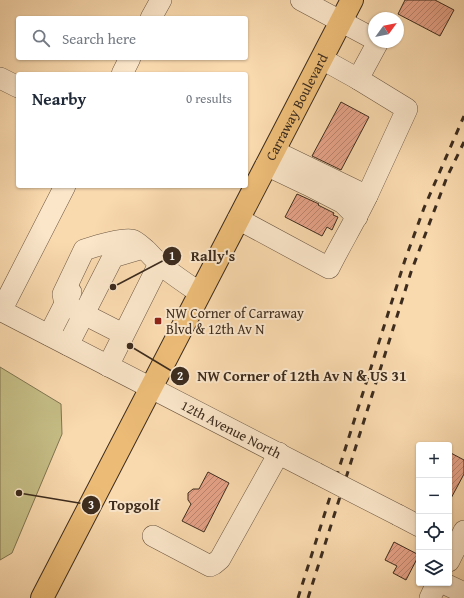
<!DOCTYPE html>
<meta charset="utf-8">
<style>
body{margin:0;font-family:"Gentium Book Plus",serif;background:#f2f2f3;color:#1f2937}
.controls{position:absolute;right:12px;bottom:12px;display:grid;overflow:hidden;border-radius:4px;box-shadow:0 1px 3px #0004}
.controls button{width:36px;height:36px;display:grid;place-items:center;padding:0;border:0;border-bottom:1px solid #e0e1e3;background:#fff;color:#1f2937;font:20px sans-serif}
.compass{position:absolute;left:368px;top:12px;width:36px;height:36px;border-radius:50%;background:#fff;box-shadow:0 1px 3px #0004;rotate:57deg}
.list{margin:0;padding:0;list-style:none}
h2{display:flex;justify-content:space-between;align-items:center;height:52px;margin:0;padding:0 16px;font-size:17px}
h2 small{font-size:13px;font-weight:400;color:#747a83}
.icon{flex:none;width:22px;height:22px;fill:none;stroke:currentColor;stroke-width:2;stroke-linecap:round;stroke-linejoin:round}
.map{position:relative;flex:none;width:464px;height:598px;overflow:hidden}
.search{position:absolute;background:#fff;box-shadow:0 1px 3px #0004;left:16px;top:16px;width:232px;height:44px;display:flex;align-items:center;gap:10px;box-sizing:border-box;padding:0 14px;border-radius:4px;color:#747a83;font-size:15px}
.panel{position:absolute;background:#fff;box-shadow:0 1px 3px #0004;left:16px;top:72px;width:232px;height:116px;border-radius:4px}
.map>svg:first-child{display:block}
.pitch{fill:#c5bd85;stroke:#817452}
.building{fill:url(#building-hatch);stroke:#3d2c1e}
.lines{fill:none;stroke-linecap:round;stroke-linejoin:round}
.minor-casing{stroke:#6c5742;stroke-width:22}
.major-casing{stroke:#3d2c1e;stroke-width:24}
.minor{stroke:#fbe6ca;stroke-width:21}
.major{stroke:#ecbc77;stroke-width:22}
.rail{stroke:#3d2c1e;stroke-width:3;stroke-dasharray:7 7;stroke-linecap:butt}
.minor-bridge-casing{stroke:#6c5742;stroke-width:22;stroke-linecap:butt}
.minor-bridge{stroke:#fbe6ca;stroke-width:21}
.poi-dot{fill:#8f2418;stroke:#fbe6ca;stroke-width:1.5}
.labels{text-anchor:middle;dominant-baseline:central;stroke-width:4;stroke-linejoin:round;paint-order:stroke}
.street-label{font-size:14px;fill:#3d2c1e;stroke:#fbe6ca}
.poi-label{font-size:14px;fill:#3d2c1e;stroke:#fbe6ca;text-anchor:start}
.leader{fill:none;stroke:#3d2c1e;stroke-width:1.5}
.callout-dot{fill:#3d2c1e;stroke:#fbe6ca;stroke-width:1.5}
.mark-label{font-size:12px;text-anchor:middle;font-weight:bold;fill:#fff}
.callout-label{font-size:15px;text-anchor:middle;font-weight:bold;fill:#3d2c1e;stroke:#fbe6ca;stroke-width:4;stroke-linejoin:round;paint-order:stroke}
</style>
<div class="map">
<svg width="464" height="598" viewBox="0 0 464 598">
<defs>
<pattern id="building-hatch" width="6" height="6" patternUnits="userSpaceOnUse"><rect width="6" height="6" fill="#e7a389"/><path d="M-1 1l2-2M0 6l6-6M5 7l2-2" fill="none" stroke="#bc856f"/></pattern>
</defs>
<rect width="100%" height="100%" fill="#f9d9ae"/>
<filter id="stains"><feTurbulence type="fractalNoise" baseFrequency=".005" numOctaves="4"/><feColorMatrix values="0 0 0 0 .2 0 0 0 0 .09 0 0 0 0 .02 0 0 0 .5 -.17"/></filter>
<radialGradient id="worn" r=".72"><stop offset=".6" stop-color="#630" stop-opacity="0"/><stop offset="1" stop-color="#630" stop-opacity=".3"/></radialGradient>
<!-- pitch -->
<path class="pitch" d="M0,367L61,404L62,434L12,553L0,560Z"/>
<!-- building -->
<g class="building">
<path d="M405,0H435L454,10L440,36L398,14Z"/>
<path d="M341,102L369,117L341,170L312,156Z"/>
<path d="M297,194L319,204L318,205L334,213L333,215L338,217L332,230L327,227L322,236L285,217Z"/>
<path d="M449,452L464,460V474L449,502Z"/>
<path d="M208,472L229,483L204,532L182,521L191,504L188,500V493L193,489H199Z"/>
<path d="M394,542L419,555L406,580L393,573L397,566L385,560Z"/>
</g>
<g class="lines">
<!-- minor casing -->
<g class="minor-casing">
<g id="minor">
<path d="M301,0L374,39"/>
<path d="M151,18L161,0"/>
<path d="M122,74L130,58"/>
<path d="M0,78L18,87"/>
<path d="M358,79L378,42"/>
<path d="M274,151L367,196L407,109L358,79L322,59"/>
<path d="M266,165L308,185L343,203L357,217"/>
<path d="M238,219L329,268C341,244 355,221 367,196"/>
<path d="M65,305L63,294L84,250C96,246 120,238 132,240C137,241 143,248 147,251C162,268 181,280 200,293"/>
<path d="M70,307L123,334"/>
<path id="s1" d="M0,310L316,473"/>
<path d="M1,311L65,186"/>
<path d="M49,335L71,292"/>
<path d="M68,345L113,257L140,249"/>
<path d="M108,366L159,264"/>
<path d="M398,515L419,526"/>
<path d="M153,536L210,566L214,564L220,559L279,453"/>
<path d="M449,561L464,531"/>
<path d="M443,583L464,593"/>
<path d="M430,598L437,583"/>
</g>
</g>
<!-- major casing -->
<g class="major-casing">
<g id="major">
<path id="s2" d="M42,598L352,0"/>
</g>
</g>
<!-- minor -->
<use href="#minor" class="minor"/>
<!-- major -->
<use href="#major" class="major"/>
<!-- rail -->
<g class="rail">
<path d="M298,598L405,260L424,208L464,116"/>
<path d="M308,598L411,272L447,177L464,142"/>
</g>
<!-- minor-bridge casing -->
<g class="minor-bridge-casing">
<path id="minor-bridge" d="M316,473L398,515"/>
</g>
<!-- minor-bridge -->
<use href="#minor-bridge" class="minor-bridge"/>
</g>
<!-- markers -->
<rect class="poi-dot" x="154" y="317" width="8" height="8" rx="2"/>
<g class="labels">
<!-- street labels -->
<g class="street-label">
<text stroke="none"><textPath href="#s2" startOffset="553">Carraway Boulevard</textPath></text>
<text stroke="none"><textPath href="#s1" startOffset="260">12th Avenue North</textPath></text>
</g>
<!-- poi labels -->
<g class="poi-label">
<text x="166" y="313">NW Corner of Carraway<tspan x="166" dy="16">Blvd &amp; 12th Av N</tspan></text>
</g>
</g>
<!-- callouts -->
<path class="leader" d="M113 287L172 256M130 346L180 376M19 493L91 505"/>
<g class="callout-dot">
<circle cx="113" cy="287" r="4"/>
<circle cx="130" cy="346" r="4"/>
<circle cx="19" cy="493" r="4"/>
<circle cx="172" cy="256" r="10"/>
<circle cx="180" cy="376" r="10"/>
<circle cx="91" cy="505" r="10"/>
</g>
<g class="mark-label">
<text x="172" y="260">1</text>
<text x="180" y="380">2</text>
<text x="91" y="509">3</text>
</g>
<g class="callout-label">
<text x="213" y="261">Rally's</text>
<text x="302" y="381">NW Corner of 12th Av N &amp; US 31</text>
<text x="134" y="510">Topgolf</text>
</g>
<rect width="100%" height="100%" filter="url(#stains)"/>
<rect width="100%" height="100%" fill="url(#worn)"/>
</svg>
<div class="controls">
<button>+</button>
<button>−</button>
<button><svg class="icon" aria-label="locate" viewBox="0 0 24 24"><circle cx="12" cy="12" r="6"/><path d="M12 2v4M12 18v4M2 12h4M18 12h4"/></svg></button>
<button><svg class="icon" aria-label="layers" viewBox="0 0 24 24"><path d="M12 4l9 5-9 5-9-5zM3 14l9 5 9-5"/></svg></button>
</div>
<svg class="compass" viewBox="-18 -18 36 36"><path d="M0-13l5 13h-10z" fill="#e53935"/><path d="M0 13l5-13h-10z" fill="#747a83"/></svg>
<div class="search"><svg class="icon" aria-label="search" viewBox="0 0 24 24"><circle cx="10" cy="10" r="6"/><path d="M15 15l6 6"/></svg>Search here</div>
<section class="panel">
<h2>Nearby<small>0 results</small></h2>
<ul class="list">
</ul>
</section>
</div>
